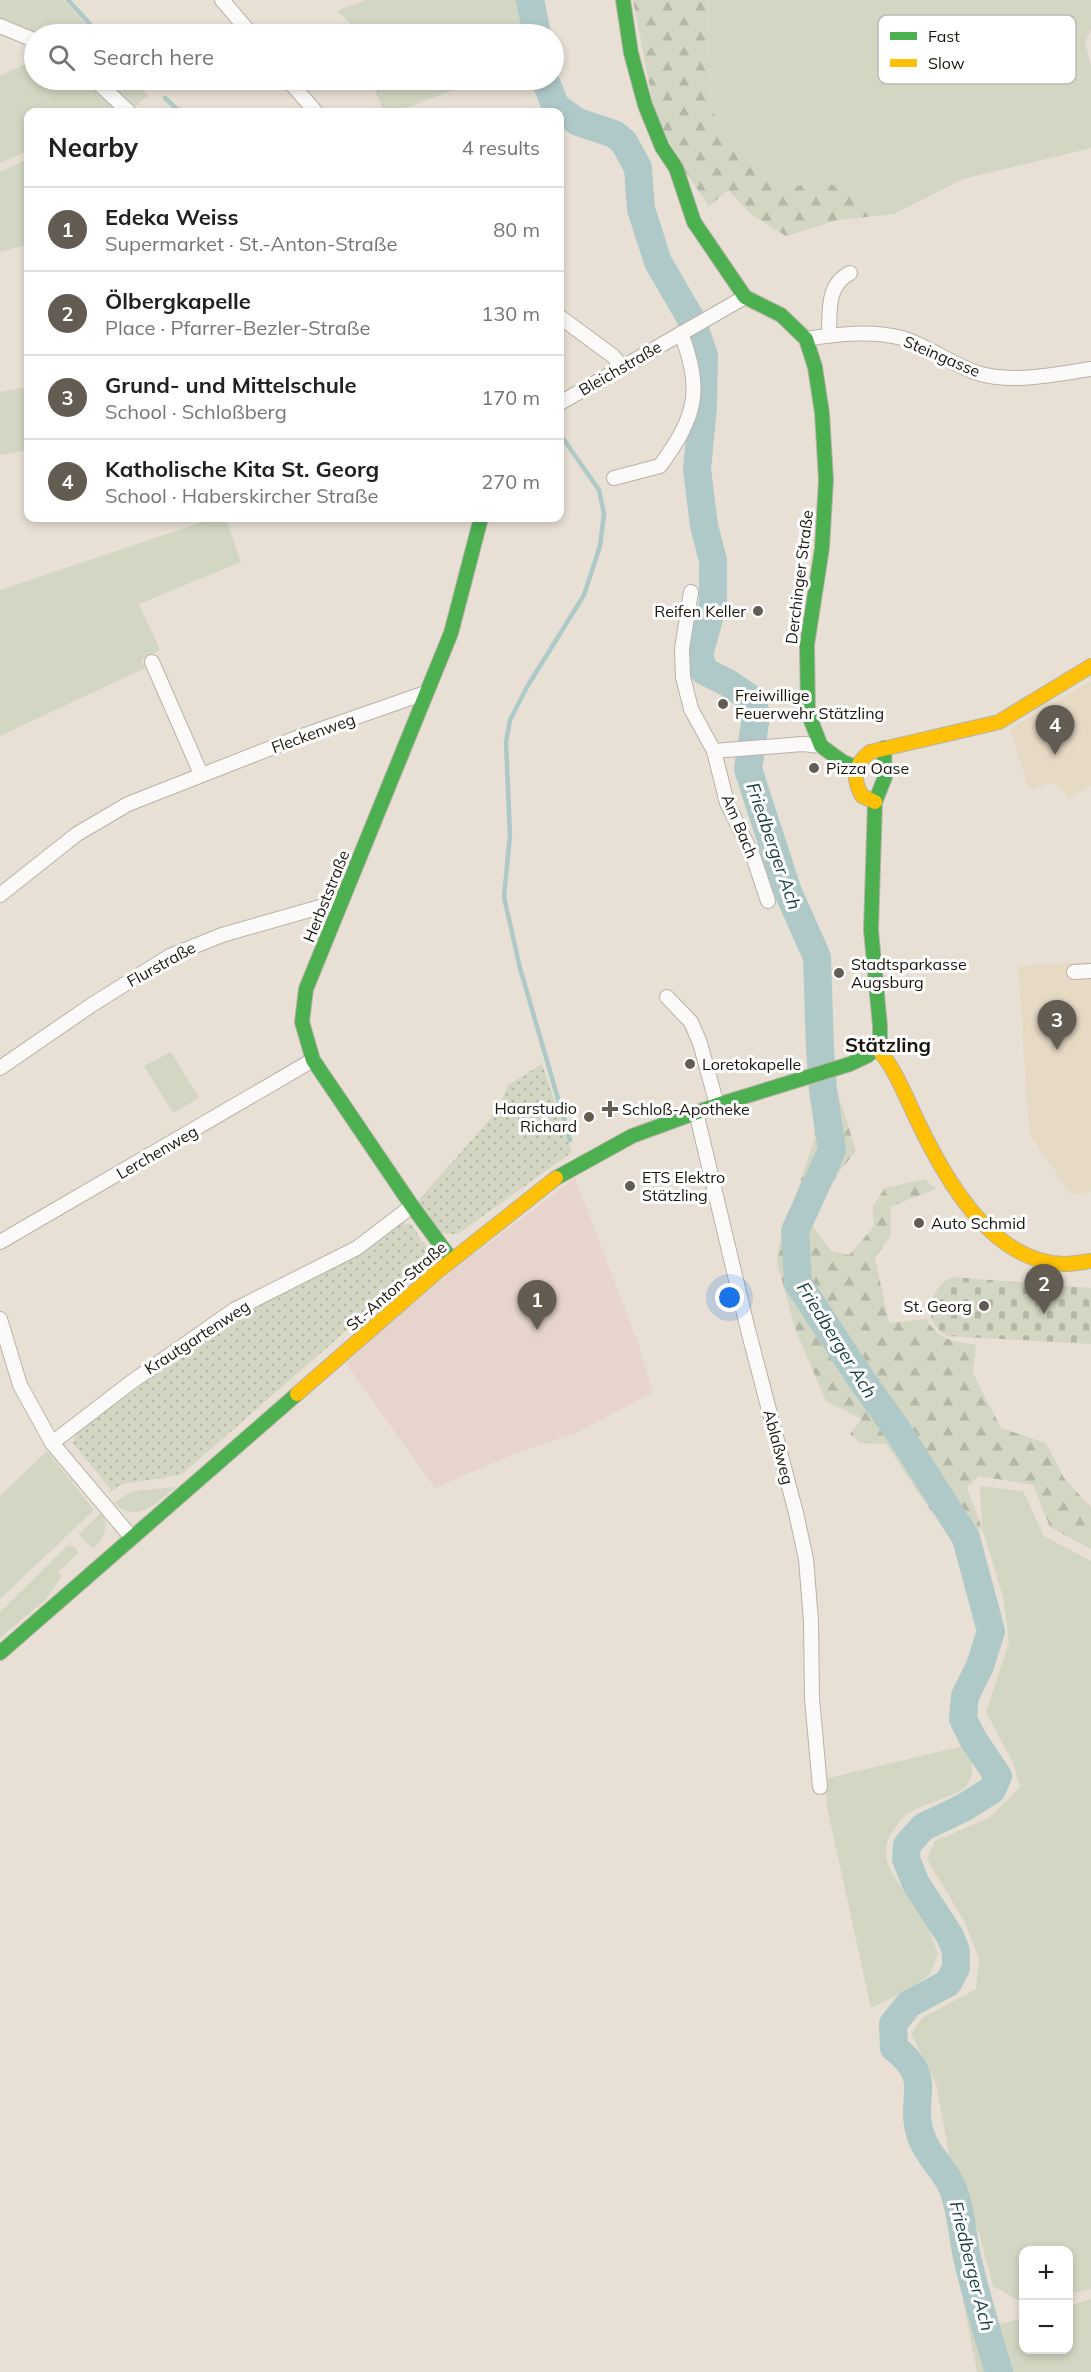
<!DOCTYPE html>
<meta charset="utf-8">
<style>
body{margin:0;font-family:Mulish,sans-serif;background:#f6f6f6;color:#202124}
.controls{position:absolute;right:18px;bottom:18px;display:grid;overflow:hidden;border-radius:12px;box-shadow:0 3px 9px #0003}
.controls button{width:54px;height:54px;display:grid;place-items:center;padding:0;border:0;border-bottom:2px solid #e0e0e0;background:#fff;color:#202124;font:30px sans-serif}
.you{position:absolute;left:730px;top:1298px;width:21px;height:21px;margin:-15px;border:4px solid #fff;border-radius:50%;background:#1a73e8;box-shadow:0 0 0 9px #1a73e833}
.badge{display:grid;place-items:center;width:39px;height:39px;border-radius:50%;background:#625c53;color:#fff;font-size:20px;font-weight:700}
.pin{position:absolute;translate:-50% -50px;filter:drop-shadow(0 2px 3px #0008)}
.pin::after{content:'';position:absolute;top:32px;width:21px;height:18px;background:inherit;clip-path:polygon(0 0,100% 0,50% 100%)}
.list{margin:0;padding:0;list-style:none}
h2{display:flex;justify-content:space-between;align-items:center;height:78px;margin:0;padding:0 24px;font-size:26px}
h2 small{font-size:20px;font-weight:400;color:#757577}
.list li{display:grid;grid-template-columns:39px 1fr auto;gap:18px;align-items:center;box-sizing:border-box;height:84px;padding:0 24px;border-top:2px solid #e0e0e0}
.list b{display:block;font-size:22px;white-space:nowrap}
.list p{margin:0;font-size:20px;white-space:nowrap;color:#757577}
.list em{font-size:20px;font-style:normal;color:#757577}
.icon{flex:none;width:33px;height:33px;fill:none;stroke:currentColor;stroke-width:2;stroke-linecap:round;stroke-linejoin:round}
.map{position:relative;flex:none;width:1091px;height:2372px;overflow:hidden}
.search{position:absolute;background:#fff;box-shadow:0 3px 9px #0003;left:24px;top:24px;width:540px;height:66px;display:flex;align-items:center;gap:15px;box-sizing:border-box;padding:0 21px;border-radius:33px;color:#757577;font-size:22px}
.panel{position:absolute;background:#fff;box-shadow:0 3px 9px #0003;left:24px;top:108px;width:540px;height:414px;border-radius:12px}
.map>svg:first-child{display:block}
.commercial{fill:#e7d5cd}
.built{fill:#e7dac5}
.grass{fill:#d3d6c2}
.forest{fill:url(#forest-firs)}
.cemetery{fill:url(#cemetery-stones)}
.garden{fill:url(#garden-dots)}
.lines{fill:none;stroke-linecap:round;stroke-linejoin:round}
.stream{stroke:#afc9c9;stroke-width:4.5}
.river{stroke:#afc9c9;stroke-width:28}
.street-casing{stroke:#b8b2a9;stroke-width:16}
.fast-casing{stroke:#b8b2a9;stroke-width:16}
.slow-casing{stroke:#b8b2a9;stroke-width:16}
.street{stroke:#fcfaf9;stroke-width:14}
.fast{stroke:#4caf50;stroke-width:14}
.slow{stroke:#ffc107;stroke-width:14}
.poi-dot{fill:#625c53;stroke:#fff;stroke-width:2}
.labels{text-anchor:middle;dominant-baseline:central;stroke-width:6;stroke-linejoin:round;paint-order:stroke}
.street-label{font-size:16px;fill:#1a150d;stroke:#fff}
.poi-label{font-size:16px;fill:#1a150d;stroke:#fff;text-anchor:start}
.water-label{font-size:18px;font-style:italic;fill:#153d41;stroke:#fff}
.quarter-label{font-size:20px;font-weight:bold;fill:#1a150d;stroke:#fff}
.key{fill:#fff;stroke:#bab9b6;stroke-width:1.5}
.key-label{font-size:16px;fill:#1a150d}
</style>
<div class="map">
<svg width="1091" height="2372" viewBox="0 0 1091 2372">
<defs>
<pattern id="forest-firs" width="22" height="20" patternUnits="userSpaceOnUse" patternTransform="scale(1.5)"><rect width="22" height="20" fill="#d3d6c2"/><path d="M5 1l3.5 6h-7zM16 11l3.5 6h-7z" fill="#b5b7a6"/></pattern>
<pattern id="cemetery-stones" width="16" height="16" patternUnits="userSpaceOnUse" patternTransform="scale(1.5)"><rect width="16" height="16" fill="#d3d6c2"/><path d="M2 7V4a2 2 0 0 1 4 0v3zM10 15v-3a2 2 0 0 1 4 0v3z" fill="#b5b7a6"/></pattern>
<pattern id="garden-dots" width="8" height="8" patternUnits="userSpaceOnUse" patternTransform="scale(1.5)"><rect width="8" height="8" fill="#d3d6c2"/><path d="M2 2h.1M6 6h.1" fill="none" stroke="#b5b7a6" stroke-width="1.8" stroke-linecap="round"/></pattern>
</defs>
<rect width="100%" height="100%" fill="#e8e0d4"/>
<!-- commercial -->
<path class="commercial" d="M575,1178L638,1343L653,1393L573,1434L514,1454L435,1488L346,1364L383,1329L460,1265Z"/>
<!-- built -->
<g class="built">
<path d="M1091,681V786L1068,799L1056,782L1029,790L1010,729Z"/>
<path d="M1091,962V1192L1071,1195L1029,1133L1018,966Z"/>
</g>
<!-- grass -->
<g class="grass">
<path d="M0,0H64L94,34H34L0,21Z"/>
<path d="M365,0H517L526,34H354L350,23L337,11Z"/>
<path d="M710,0H1091V29L1085,43L1091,66V148L963,179L894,214L826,182L796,186L779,182L735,148L711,109L707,15Z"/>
<path d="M34,60V80H88L114,107V111L28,112V151L0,163V76Z"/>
<path d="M105,80H133L148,95L137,105H131Z"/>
<path d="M371,80H480L395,112H384Z"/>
<path d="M28,159V244L0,252V172Z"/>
<path d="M28,387V450L0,455V392Z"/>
<path d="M215,518H226L241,562L139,604L160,650L141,660L145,668L0,736V590Z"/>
<path d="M171,1052L199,1098L173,1113L144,1066Z"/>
<path d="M47,1451L94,1510L0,1599V1496Z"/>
<path d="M980,1486L1023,1491L1044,1536L1091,1561V2289L1069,2294L1068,2250H1024L1023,2303L993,2286L980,2236L950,2160L936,2083L911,2034L922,2018L976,1989L979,1959L964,1921L927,1859L935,1841L989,1818L1020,1787L1013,1763L986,1712L1009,1642L1003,1597L982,1528Z"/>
<path d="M176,1487C157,1502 137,1525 114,1503L132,1491Z"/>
<path d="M101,1513C111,1526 103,1540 93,1549L79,1534Z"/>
<path d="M68,1545L76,1548L78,1553L58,1572L62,1576L45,1600L0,1638V1612Z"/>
<path d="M967,1745C988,1801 941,1792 907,1814C902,1817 899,1823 895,1828C888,1837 885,1845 886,1857C889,1877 918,1906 927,1924C931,1933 934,1944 938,1954L929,1975L908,1990L871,2008L827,1807L825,1779Z"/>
<path d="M974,2297L992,2372H977L963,2300Z"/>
<path d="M1091,2299V2372H1006L992,2326L1023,2318L1024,2350H1068L1069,2306Z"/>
</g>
<!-- forest -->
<g class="forest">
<path d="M633,0H710L707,15L711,109L735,148L779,182L796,186L826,182L894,214L838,220L786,236L751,214L728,190L709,206L685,171L655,114Z"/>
<path d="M835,1084L856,1151L839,1172L810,1222L831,1251L849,1255L874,1227L873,1206L885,1188L925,1179L936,1189L890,1207L891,1235L875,1258L889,1323L926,1319C941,1342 951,1340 976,1345L973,1373L1001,1428L1046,1443L1064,1478L1091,1507V1549L1050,1527L1033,1485L979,1476L967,1488L982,1528L957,1545L929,1508L886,1444L860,1443L850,1434L862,1419L826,1401L796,1331L777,1263L779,1246L815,1137L812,1092Z"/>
</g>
<!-- cemetery -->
<path class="cemetery" d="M952,1277L1091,1288V1344L948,1336C921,1323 927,1289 952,1277Z"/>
<!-- garden -->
<g class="garden">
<path d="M542,1064L572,1152L459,1233C434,1239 430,1219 418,1201L498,1110L508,1085Z"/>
<path d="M400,1223L411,1224L429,1251L424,1263L181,1475L123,1484L112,1491L73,1443L76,1434L85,1425L253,1306L362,1254Z"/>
</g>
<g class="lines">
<!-- stream -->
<g class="stream">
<path d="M68,0L99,34"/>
<path d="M165,98L180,112"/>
<path d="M560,434L599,490L604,514L600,546L584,595L527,687L510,720L506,742L510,835L504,897L520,968L570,1140"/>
</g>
<!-- river -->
<g class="river">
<path d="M530,0L537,34"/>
<path d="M545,80L556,107L578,122L614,134L624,142L638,168L641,209L658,262L691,319L704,355L703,406L697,469L704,526L713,560V604L699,655L704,671L728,683L753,700L756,716L748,769L788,892L817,957L820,1048L823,1090L832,1150L795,1231L798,1283L861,1379L896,1428L966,1538L991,1631L980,1666L965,1696L963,1719L973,1739L998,1776L992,1790L963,1808L923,1827L907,1845L906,1859L916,1884L950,1936L956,1951V1968L948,1983L909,2004L893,2024L894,2048C937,2080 906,2098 922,2139C929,2157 946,2171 953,2189C961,2210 962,2231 966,2252C975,2293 987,2333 999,2372"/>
</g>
<!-- street casing -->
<g class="street-casing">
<g id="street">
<path d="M222,0L251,34"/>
<path d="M0,26L34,40"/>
<path d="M95,80L129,112"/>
<path d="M288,80L316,112"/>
<path d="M560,317L613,356L622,367"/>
<path d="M829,335C830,312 826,285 850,273"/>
<path d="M806,339C837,334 872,330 902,338C928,346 951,364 977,373C1013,384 1055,374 1091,369"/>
<path d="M560,403L745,297"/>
<path d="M614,478L660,466C696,416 703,392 681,333"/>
<path d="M691,592L682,649L683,677L691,709L714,751L727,803L753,856L768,901"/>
<path d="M152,662L201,774"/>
<path d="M714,751L803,744L821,746"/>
<path d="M0,895L77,834L128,804L299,737L425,693"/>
<path d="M1074,972L1091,971"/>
<path d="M667,997L691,1022L700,1043L717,1105"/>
<path d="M0,1068L93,1004L170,956L222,935L341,901"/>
<path d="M696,1112L747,1326L796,1513L806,1559L811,1621L812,1698L820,1787"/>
<path d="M0,1242L313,1060"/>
<path d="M0,1319L20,1385L52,1443L132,1538"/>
<path d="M52,1443L130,1383L234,1310L357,1248L412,1206"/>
</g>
</g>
<!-- fast casing -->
<g class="fast-casing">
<g id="fast">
<path d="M623,0L631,53L645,105L662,147L676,168L694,222L745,297L781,315L806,339L815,367L822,413L826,480L822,548L807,645L808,713L821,746L843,762L855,767"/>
<path d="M877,1048L880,1039V1026L871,930L875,802L885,777L884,748"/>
<path d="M556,1178L632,1136L717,1105L850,1064L867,1056L877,1048"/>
<path d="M451,1259L412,1206L313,1060L302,1022L306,989L451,633L481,518"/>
<path d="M0,1653L297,1394"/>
</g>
</g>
<!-- slow casing -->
<g class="slow-casing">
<g id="slow">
<path d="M875,802L862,796C852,778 854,765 870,752L999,722L1091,666"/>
<path d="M877,1048C895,1068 905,1095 917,1120C944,1177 991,1262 1064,1264C1072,1264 1082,1262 1091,1261"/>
<path d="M297,1394L437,1272L556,1178"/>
</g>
</g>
<!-- street -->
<use href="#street" class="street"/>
<!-- fast -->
<use href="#fast" class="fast"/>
<!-- slow -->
<use href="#slow" class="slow"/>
</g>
<!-- markers -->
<g class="poi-dot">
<circle cx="758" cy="611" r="6"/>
<circle cx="723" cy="704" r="6"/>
<circle cx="814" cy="768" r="6"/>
<circle cx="839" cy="973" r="6"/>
<circle cx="690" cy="1064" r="6"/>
<path d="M607 1100h6v6h6v6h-6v6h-6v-6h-6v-6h6z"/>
<circle cx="589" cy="1117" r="6"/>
<circle cx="630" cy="1186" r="6"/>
<circle cx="919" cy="1223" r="6"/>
<circle cx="984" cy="1306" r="6"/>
</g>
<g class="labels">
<!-- street labels -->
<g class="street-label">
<text transform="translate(942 356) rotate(23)">Steingasse</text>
<text transform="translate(620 368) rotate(-30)">Bleichstraße</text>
<text transform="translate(799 577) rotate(-83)">Derchinger Straße</text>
<text transform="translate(313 733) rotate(-20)">Fleckenweg</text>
<text transform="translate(740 826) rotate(67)">Am Bach</text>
<text transform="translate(326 896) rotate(-68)">Herbststraße</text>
<text transform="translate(161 964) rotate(-29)">Flurstraße</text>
<text transform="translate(157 1152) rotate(-30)">Lerchenweg</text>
<text transform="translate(396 1286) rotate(-41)">St.-Anton-Straße</text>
<text transform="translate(197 1337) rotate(-33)">Krautgartenweg</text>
<text transform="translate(779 1447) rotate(75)">Ablaßweg</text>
</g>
<!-- poi labels -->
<g class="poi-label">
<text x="746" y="611" text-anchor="end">Reifen Keller</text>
<text x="735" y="695">Freiwillige<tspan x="735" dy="18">Feuerwehr Stätzling</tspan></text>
<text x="826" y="768">Pizza Oase</text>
<text x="851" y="964">Stadtsparkasse<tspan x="851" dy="18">Augsburg</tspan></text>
<text x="702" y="1064">Loretokapelle</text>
<text x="577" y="1108" text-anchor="end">Haarstudio<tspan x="577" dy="18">Richard</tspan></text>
<text x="622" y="1109">Schloß-Apotheke</text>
<text x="642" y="1177">ETS Elektro<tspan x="642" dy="18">Stätzling</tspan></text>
<text x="931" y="1223">Auto Schmid</text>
<text x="972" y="1306" text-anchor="end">St. Georg</text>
</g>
<!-- water labels -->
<g class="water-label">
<text transform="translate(774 846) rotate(71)">Friedberger Ach</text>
<text transform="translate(837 1340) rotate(58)">Friedberger Ach</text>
<text transform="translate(972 2266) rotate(76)">Friedberger Ach</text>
</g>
<!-- quarter labels -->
<g class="quarter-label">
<text x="888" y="1044">Stätzling</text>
</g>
</g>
<!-- legend -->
<rect x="878" y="15" width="198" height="69" rx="9" class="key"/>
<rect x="890" y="32" width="27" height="8" fill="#4caf50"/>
<rect x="890" y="59" width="27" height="8" fill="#ffc107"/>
<g class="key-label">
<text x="928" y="42">Fast</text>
<text x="928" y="69">Slow</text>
</g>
</svg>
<div class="controls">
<button>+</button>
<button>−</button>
</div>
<div class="you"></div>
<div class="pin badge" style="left:537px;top:1330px">1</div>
<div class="pin badge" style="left:1044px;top:1314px">2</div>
<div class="pin badge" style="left:1057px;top:1050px">3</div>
<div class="pin badge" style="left:1055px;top:755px">4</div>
<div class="search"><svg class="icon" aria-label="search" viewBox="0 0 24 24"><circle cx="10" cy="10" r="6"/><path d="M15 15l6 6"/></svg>Search here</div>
<section class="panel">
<h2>Nearby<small>4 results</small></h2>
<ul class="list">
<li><span class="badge">1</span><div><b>Edeka Weiss</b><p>Supermarket · St.-Anton-Straße</p></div><em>80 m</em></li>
<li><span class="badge">2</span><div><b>Ölbergkapelle</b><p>Place · Pfarrer-Bezler-Straße</p></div><em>130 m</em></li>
<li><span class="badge">3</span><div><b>Grund- und Mittelschule</b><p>School · Schloßberg</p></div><em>170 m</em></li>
<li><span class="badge">4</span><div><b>Katholische Kita St. Georg</b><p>School · Haberskircher Straße</p></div><em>270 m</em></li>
</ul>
</section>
</div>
